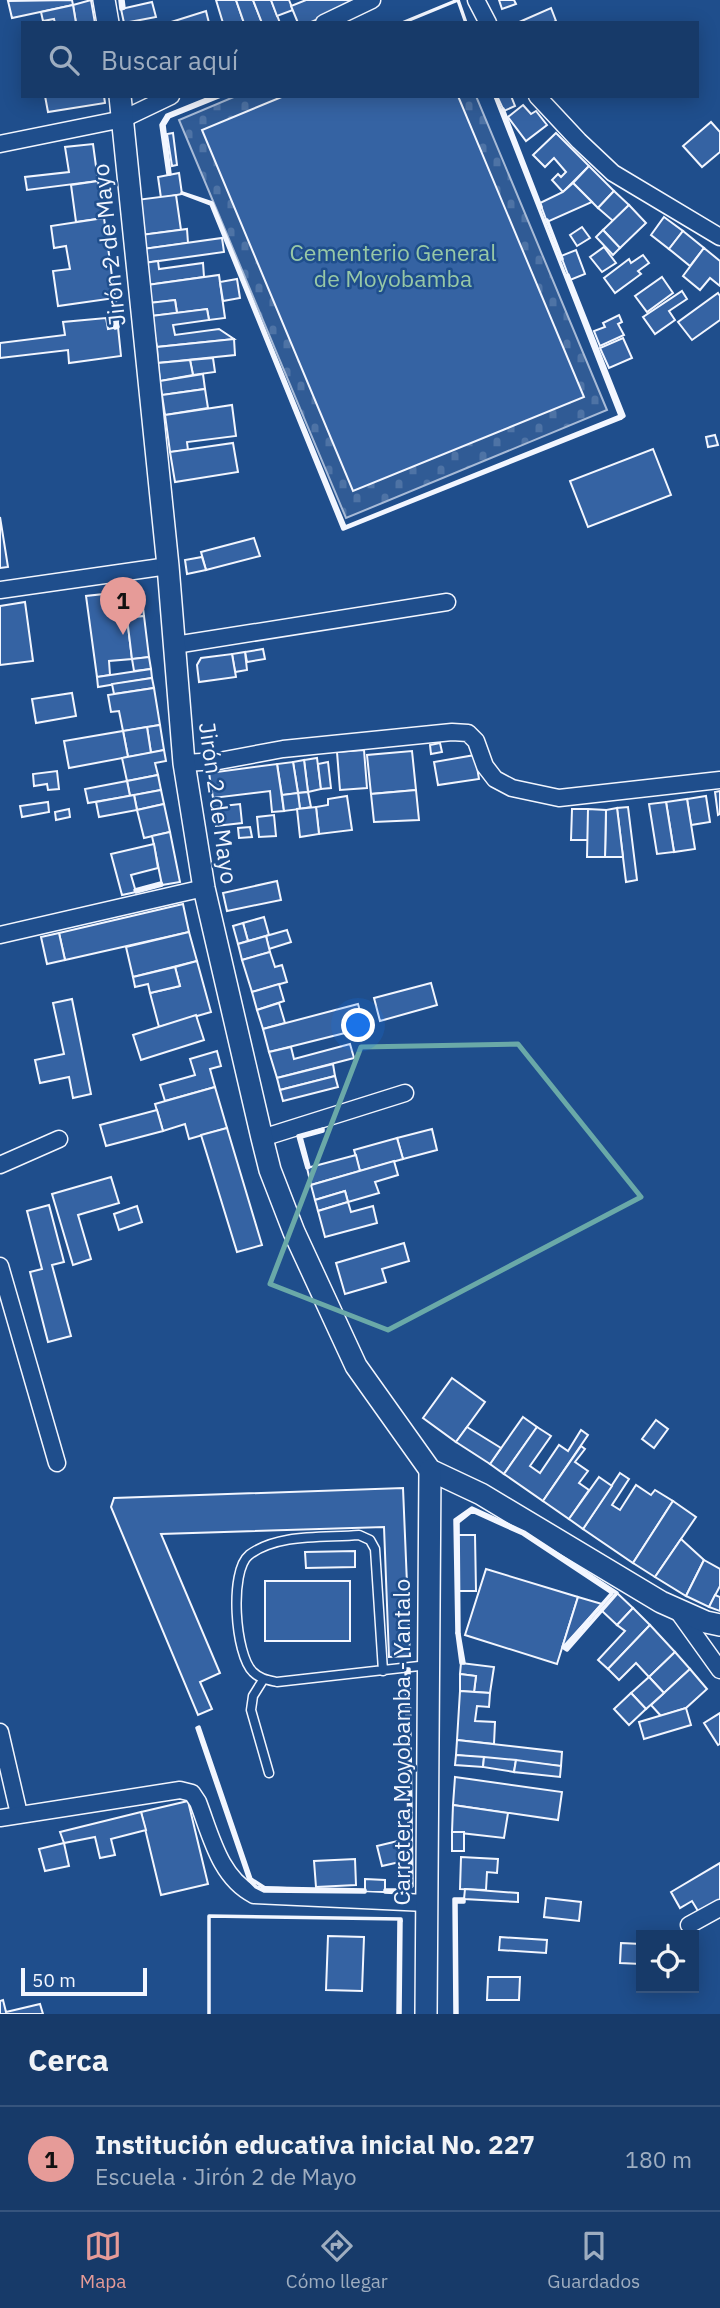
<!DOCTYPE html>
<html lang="es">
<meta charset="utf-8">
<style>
body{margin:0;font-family:"IBM Plex Sans",sans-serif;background:#20416f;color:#f1f3f6}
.controls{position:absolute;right:21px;bottom:21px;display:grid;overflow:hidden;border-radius:0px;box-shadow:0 4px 18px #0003}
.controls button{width:63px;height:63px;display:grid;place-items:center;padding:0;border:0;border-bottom:2px solid #36547d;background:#173a69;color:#f1f3f6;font:35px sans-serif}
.scale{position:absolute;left:21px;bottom:18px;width:126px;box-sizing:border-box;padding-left:7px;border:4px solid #f2f6ff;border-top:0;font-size:19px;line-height:24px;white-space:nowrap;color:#f2f6ff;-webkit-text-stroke:5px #1f4e8c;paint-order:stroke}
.you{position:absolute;left:359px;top:1026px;width:24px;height:24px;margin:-18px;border:5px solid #fff;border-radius:50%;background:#1a73e8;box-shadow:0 0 0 10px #1a73e833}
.badge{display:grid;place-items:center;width:46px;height:46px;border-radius:50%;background:#e69b98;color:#111;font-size:23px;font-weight:700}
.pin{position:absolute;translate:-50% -58px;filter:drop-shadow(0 2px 4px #0008)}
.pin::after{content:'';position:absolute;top:37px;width:24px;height:21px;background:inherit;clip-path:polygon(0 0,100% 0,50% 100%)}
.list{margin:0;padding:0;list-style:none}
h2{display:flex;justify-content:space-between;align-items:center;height:91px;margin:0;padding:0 28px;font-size:30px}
h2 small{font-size:23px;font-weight:400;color:#9eadc0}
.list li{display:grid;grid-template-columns:46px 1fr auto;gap:21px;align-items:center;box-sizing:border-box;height:105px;padding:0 28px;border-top:2px solid #36547d}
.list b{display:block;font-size:26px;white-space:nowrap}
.list p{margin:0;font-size:23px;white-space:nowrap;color:#9eadc0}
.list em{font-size:23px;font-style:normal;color:#9eadc0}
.icon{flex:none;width:38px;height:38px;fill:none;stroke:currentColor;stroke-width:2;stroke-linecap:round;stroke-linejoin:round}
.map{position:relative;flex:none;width:720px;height:2014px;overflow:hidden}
.search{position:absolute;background:#173a69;box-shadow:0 4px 18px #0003;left:21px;right:21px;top:21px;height:77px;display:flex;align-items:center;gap:18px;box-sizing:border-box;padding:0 24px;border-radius:0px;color:#9eadc0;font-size:26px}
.sheet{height:196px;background:#173a69}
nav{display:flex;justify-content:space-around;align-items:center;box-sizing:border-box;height:98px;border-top:2px solid #36547d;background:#173a69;font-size:19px;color:#9eadc0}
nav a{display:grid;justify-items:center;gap:4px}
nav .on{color:#e69b98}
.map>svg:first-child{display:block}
.cemetery{fill:url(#cemetery-stones);stroke:#a8bbd7;stroke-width:2}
.building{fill:#3563a3;stroke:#f2f6ff;stroke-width:2}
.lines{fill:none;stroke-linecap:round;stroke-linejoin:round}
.lane-casing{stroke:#f2f6ff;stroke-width:11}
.street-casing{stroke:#f2f6ff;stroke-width:19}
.secondary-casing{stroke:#f2f6ff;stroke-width:24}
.lane{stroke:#1f4e8c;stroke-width:8}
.street{stroke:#1f4e8c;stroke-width:16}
.secondary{stroke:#1f4e8c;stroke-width:21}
.wall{stroke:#f2f6ff;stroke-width:3.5}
.marked{fill:none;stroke:#6aa9a8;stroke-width:5;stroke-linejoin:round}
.labels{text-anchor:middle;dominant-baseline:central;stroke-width:5;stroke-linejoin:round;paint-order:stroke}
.street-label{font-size:23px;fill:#f2f6ff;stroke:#1f4e8c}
.park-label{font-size:23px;fill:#97c8a6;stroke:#1f4e8c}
</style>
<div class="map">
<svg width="720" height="2014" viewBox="0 0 720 2014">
<defs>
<pattern id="cemetery-stones" width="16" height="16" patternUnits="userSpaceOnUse" patternTransform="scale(1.75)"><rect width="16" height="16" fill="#305b95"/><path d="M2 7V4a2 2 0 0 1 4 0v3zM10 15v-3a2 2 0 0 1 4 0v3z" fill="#4e73a5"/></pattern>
</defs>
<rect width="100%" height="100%" fill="#1f4e8c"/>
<!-- cemetery -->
<path class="cemetery" d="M236,96H476L607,410L346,518L179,120Z"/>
<!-- building -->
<g class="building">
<path d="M72,0L73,5L12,18L8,1Z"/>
<path d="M91,0L95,23H76L73,5Z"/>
<path d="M216,0H236L244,23H223Z"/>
<path d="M236,0H253L262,23H244Z"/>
<path d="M253,0H271L280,23H262Z"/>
<path d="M271,0H289L293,10L277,16Z"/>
<path d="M306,0H361L309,23H298L291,6Z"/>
<path d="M499,0H514L516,4L502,9Z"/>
<path d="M152,2L156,17L124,23L121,9Z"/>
<path d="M73,5L76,23H55L54,19L43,21L41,12Z"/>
<path d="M551,8L556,21L552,23H517Z"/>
<path d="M206,11L209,23H168Z"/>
<path d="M45,96H104L105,103L48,112Z"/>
<path d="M284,96H458L584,397L353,491L202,130Z"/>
<path d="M497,96H511L515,106L504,111Z"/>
<path d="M523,105L531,114L536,111L547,125L526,141L508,117Z"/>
<path d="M711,122L720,132V152L702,167L683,146Z"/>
<path d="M173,133L177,165L172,166L167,134Z"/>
<path d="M556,133L589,166L563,192L552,180L558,174L561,177L566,172L554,158L545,167L533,155Z"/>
<path d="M93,144L98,181L27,190L25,177L69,172L65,147Z"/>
<path d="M589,166L614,191L598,208L573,183Z"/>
<path d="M179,173L182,194L161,198L158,177Z"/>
<path d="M98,181L104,218L76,222L71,185Z"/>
<path d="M573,183L592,202L547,222L540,203L563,192Z"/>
<path d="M614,191L629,205L613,221L598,208Z"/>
<path d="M176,195L181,230L141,235L136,200Z"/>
<path d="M629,205L646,223L620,248L603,230Z"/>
<path d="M664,217L683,231L669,249L651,235Z"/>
<path d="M104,218L115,298L58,306L53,271L70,269L66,246L54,248L51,226Z"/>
<path d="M582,227L590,238L577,246L570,235Z"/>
<path d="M187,229L188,243L143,249L141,235Z"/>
<path d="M603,230L620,248L613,255L596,237Z"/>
<path d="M683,231L704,248L690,266L669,249Z"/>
<path d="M222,238L224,252L144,263L143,249Z"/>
<path d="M604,247L616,263L602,272L590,257Z"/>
<path d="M704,248L720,261V286L710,278L700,290L683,276Z"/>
<path d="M576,250L585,274L570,280L561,256Z"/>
<path d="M643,255L649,263L638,271L641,274L615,293L604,278L629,259L631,263Z"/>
<path d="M158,261L159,269L203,263L204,277L147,285L144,263Z"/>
<path d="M219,275L225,318L209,320L207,309L177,313L175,300L149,303L147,285Z"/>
<path d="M662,277L673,293L647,312L635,296Z"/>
<path d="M237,279L240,298L223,301L220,282Z"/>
<path d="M682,291L687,299L669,311L675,320L655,334L643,317Z"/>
<path d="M718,293L720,296V320L692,340L678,322Z"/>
<path d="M175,300L177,313L151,316L149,303Z"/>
<path d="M207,309L209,320L173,325L175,335L219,329L234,339L157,347L151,316Z"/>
<path d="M619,315L622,322L618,324L624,335L600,346L594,331L605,327L603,323Z"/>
<path d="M106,318L108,329L118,327L121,356L69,363L68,350L0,358V343L65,335L63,322Z"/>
<path d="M623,338L632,358L609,368L600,348Z"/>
<path d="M234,339L235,355L158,363L157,347Z"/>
<path d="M213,358L215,372L193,375L190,360Z"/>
<path d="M190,360L193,375L160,381L158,363Z"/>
<path d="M203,374L205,389L162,395L160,381Z"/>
<path d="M205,389L208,408L165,415L162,395Z"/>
<path d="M232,405L236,436L187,442L188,450L170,452L165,415Z"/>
<path d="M715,435L718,445L708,447L706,437Z"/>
<path d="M233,443L238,472L175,482L170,452Z"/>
<path d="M653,449L671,495L588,527L570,481Z"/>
<path d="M0,517L8,567L0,568Z"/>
<path d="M254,538L260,556L206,570L201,552Z"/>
<path d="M202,557L206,570L187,574L185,560Z"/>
<path d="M141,590L144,616L127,618L132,659L109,661L110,675L97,677L86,596Z"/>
<path d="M25,602L33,661L0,665V606Z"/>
<path d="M144,616L149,657L132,659L127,618Z"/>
<path d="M263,649L265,659L247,662L245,652Z"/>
<path d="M245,652L247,670L235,672L232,654Z"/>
<path d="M232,654L236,677L199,682L197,665L201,658Z"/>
<path d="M149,657L151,669L134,671L132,659Z"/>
<path d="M151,669L152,678L98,687L97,677Z"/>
<path d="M152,678L154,688L114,694L112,684Z"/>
<path d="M154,688L160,725L123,731L119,711L111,712L108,695Z"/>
<path d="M72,693L76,716L36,723L32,699Z"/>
<path d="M160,725L164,750L151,753L147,727Z"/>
<path d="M147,727L151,753L128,757L123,731Z"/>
<path d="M123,731L128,757L69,768L64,741Z"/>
<path d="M440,743L442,752L431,754L430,745Z"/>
<path d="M164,750L166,761L155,763L158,775L127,781L122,758Z"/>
<path d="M364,750L367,788L340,790L337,752Z"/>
<path d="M412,751L416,790L371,794L367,755Z"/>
<path d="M475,755L479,779L438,785L434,762Z"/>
<path d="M317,758L321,789L308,792L304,760Z"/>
<path d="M304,760L308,792L298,793L293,762Z"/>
<path d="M293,762L298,793L282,795L277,764Z"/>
<path d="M328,762L331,788L321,789L318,764Z"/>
<path d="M277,764L284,811L272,812L270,791L213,798L209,773Z"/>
<path d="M57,771L59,789L48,790L47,784L34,786L33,774Z"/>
<path d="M158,775L161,790L130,796L127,781Z"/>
<path d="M127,781L130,796L88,803L85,789Z"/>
<path d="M161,790L164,804L137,810L134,795Z"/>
<path d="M416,790L419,820L374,822L371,794Z"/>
<path d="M720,791V814L718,815L715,792Z"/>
<path d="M308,792L311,807L300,809L298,793Z"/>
<path d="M298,793L300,809L284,811L282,795Z"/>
<path d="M134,795L137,810L99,817L96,802Z"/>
<path d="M347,796L352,830L319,834L316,807L328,805V799Z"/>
<path d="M706,796L710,822L691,825L687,799Z"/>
<path d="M687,799L695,849L674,852L666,802Z"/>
<path d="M48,802L49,812L22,817L20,806Z"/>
<path d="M666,802L674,852L657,854L649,804Z"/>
<path d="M164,804L170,832L144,838L137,810Z"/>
<path d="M240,804L242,823L216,826L214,807Z"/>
<path d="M316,807L319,834L300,837L297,809Z"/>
<path d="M628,807L637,880L626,882L617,808Z"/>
<path d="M617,808L623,857H605L606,810Z"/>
<path d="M69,809L70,817L56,820L55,812Z"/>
<path d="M572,809H588V840H571Z"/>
<path d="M588,809L606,810L605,857H587Z"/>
<path d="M274,815L276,836L259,837L257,817Z"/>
<path d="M250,827L252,837L239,838L238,828Z"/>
<path d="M170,832L180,882L162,885L152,836Z"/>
<path d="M154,844L158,868L131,875L136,892L122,895L111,854Z"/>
<path d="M277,881L281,900L227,911L223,893Z"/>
<path d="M183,904L189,932L65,960L59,933Z"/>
<path d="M264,917L269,935L248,941L243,923Z"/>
<path d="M243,923L248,941L238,944L233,926Z"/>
<path d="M287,930L291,942L269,949L266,936Z"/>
<path d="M189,932L197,961L133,977L126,947Z"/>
<path d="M59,933L65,960L47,964L41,937Z"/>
<path d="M266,936L270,952L242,960L238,944Z"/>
<path d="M270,952L275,967L282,965L287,982L252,992L242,960Z"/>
<path d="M197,961L211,1012L159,1027L150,993L180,986L175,967Z"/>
<path d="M175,967L180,986L150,993L148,984L135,987L133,977Z"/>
<path d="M431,983L437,1005L380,1021L374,998Z"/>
<path d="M279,984L284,1001L257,1010L252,992Z"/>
<path d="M72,999L91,1094L73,1098L69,1077L40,1083L35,1060L64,1054L53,1003Z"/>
<path d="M279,1003L285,1023L263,1029L257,1010Z"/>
<path d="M358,1004L365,1028L269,1052L263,1029Z"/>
<path d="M196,1015L204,1040L141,1060L133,1035Z"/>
<path d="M350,1044L354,1058L277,1078L269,1052L291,1047L294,1059Z"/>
<path d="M217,1051L221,1066L210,1069L215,1087L165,1101L160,1085L195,1075L190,1059Z"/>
<path d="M333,1064L335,1076L280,1090L277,1078Z"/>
<path d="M335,1076L338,1087L283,1101L280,1090Z"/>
<path d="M215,1087L227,1128L189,1139L185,1124L163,1131L155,1104Z"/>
<path d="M157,1110L163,1131L106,1146L100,1125Z"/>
<path d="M227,1128L262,1245L237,1252L201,1135Z"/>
<path d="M432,1129L437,1150L403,1159L397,1138Z"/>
<path d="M397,1138L403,1159L360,1171L354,1150Z"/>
<path d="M356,1155L360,1171L311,1185L307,1168Z"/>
<path d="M394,1161L398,1175L375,1182L379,1193L348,1202L345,1191L315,1200L311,1185Z"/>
<path d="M111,1177L119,1203L78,1215L91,1259L73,1265L52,1194Z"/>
<path d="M345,1191L348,1202L318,1211L315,1200Z"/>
<path d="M348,1202L351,1212L373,1206L377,1223L325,1237L318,1211Z"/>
<path d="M49,1205L64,1262L52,1265L71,1336L48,1342L30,1272L42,1269L27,1211Z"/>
<path d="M137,1206L142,1222L119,1230L114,1214Z"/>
<path d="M404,1243L409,1261L382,1269L386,1282L345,1294L336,1263Z"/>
<path d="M452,1378L485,1402L456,1442L423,1418Z"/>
<path d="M523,1417L537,1427L504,1474L490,1464Z"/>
<path d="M656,1420L668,1429L654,1448L642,1439Z"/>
<path d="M467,1427L501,1448L490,1464L456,1442Z"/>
<path d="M537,1427L551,1436L530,1466L540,1473L559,1445L568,1451L581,1430L588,1435L543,1501L504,1474Z"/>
<path d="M581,1446L585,1449L575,1462L588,1471L579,1483L589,1490L569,1519L543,1501Z"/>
<path d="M620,1473L629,1479L612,1505L620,1510L636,1485L651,1495L655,1490L673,1501L633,1563L583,1529Z"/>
<path d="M599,1477L612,1486L583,1529L569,1519Z"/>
<path d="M403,1488L410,1656L389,1657L384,1527L161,1534L220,1673L200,1682L212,1709L198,1715L111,1507L114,1498Z"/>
<path d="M673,1501L696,1517L655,1577L633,1563Z"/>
<path d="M458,1535H475L476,1591H459Z"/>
<path d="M681,1539L704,1560L686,1596L655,1577Z"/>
<path d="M355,1551V1567L306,1568L305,1552Z"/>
<path d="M704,1560L720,1569V1586L709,1607L686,1596Z"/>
<path d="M486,1569L578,1597L557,1664L465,1635Z"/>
<rect x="265" y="1581" width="85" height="60"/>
<path d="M617,1593L633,1608L617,1625L601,1610Z"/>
<path d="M715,1595L720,1597V1611L709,1607Z"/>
<path d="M578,1597L602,1604L562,1648Z"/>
<path d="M633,1608L650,1625L608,1669L598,1660L625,1631L617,1625Z"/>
<path d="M650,1625L675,1652L649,1677L636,1663L619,1680L608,1669Z"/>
<path d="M675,1652L690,1669L664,1693L649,1677Z"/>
<path d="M461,1663L494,1667L490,1693L474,1692L476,1676L460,1674Z"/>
<path d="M690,1669L707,1689L686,1708L661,1716L651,1705Z"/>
<path d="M460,1674L476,1676L474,1692L460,1691Z"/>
<path d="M649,1677L664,1693L646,1709L631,1693Z"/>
<path d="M460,1691L490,1693L489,1707L477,1706L475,1721L495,1722L494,1744L457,1740Z"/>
<path d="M631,1693L646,1709L629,1725L614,1709Z"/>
<path d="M686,1708L691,1725L644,1739L639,1722Z"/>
<path d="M720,1713V1744L718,1745L704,1723Z"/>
<path d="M457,1740L562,1752L561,1766L456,1755Z"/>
<path d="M456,1755L484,1757L483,1767L455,1765Z"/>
<path d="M484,1757L516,1760L514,1772L483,1767Z"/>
<path d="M516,1760L561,1766L560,1777L514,1772Z"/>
<path d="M455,1777L562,1792L558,1820L453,1805Z"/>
<path d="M188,1801L208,1884L161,1895L141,1812Z"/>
<path d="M453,1805L508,1813L504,1838L452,1832Z"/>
<path d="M141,1812L146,1830L111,1839L115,1855L100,1858L95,1837L64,1843L60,1832Z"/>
<rect x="452" y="1832" width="12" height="19"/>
<path d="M398,1841L404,1861L382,1866L377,1846Z"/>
<path d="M64,1843L69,1866L45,1871L39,1849Z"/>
<path d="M461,1857L498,1859L497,1873L487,1872L486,1890L460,1889Z"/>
<path d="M355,1859L356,1885L316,1887L314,1861Z"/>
<path d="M720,1863V1905L701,1916L692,1901L680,1908L671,1892Z"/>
<path d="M365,1879L385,1880V1892H365Z"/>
<path d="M465,1889L518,1893V1902L464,1899Z"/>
<path d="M546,1898L581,1902L579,1921L544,1917Z"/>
<path d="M328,1936L364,1937L362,1991L326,1990Z"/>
<path d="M500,1937L547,1940L546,1953L499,1950Z"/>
<path d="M621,1943L641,1944V1964L620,1963Z"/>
<path d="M488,1977H520L519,2000H487Z"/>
<path d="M3,2000L6,2012L40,2004L43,2014H0V2001Z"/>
</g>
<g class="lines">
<!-- lane casing -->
<g class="lane-casing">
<g id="lane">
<path d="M383,1671L375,1549L370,1540L359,1535C325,1538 278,1533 249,1555C229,1571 235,1655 253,1672C260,1679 268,1680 277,1682L428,1665"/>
<path d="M263,1680L253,1696L251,1710L269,1773"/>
</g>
</g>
<!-- street casing -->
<g class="street-casing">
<g id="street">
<path d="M476,0L488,23"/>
<path d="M324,23L372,0"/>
<path d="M537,96L579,141L613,173L720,237"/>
<path d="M0,144L123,119L171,96"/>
<path d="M0,590L168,566"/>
<path d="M175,645L447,602"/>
<path d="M184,763L219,761L283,749L452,732L468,733L476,741L485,766L495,779L512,788L559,798L720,780"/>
<path d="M0,935L204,888"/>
<path d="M262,1138L405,1093"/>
<path d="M0,1165L59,1139"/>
<path d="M0,1266L57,1463"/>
<path d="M677,1610L720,1670"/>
<path d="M0,1732L19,1814"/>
<path d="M0,1818L180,1790L192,1793L198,1802C211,1836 220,1878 254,1895L426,1903"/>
<path d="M689,1925L720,1908"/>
</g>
</g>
<!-- secondary casing -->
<g class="secondary-casing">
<g id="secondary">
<path d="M104,0L108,23"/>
<path d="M120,96L168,566L184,763L204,888L262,1138L270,1170L294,1232L356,1366L430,1470L481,1494L661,1602L706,1622L720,1625"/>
<path d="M426,2014L430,1470"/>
</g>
</g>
<!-- lane -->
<use href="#lane" class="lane"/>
<!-- street -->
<use href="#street" class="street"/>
<!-- secondary -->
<use href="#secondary" class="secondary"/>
<!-- wall -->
<g class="wall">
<path d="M120,0L121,9L124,8L123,0"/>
<path d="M402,23L458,0L466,23"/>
<path d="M214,96L167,115L161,125L168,174H170L164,125L169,117L221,96"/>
<path d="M495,96L621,418L624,416L568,275"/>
<path d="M503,109L541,207"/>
<path d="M182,193L212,203L345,527L620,416L621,418L343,529L211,204Z"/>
<path d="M547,220L562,259"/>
<path d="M115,298L118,327L115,328L112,299Z"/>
<path d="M161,883L162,885L136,892L135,890Z"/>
<path d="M323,1129V1131L301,1137L309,1167L307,1168L298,1136Z"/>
<path d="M472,1508L524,1532L617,1593L567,1650L564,1648L612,1593L523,1534L472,1511L458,1522L459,1634L457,1633L455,1520Z"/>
<path d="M457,1633L459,1634L464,1663H461Z"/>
<path d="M406,1669H409L412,1886L404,1893L385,1892V1890H403L410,1885Z"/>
<path d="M199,1727L251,1879L265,1888L365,1890V1892L264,1891L256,1887L249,1880L197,1728Z"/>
<path d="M209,2014V1916L401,1919V1921"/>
<path d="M398,2014L399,1921H401L400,2014"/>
<path d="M455,2014L454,1899H464V1902H456L457,2014"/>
</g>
</g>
<!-- marked area -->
<path class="marked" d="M518,1044L641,1197L388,1330L270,1284L361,1047Z"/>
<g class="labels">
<!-- street labels -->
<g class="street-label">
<text transform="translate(108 245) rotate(-96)">Jirón 2 de Mayo</text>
<text transform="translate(219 803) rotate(82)">Jirón 2 de Mayo</text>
<text transform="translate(401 1742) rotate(-90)">Carretera Moyobamba - Yantalo</text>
</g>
<!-- park labels -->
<g class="park-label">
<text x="393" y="252">Cementerio General<tspan x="393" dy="26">de Moyobamba</tspan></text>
</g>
</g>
</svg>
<div class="controls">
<button><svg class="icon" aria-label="locate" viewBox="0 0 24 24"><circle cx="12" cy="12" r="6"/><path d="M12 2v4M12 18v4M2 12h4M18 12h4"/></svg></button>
</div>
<div class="scale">50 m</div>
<div class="you"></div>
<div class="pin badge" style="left:123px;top:635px">1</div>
<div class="search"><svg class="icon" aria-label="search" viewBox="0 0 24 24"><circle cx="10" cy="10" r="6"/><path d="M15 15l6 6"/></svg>Buscar aquí</div>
</div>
<section class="sheet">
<h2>Cerca<small></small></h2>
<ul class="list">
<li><span class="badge">1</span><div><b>Institución educativa inicial No. 227</b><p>Escuela · Jirón 2 de Mayo</p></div><em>180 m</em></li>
</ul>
</section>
<nav>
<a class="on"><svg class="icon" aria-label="map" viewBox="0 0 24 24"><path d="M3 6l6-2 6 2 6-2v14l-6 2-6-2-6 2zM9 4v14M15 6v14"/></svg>Mapa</a>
<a><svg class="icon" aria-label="directions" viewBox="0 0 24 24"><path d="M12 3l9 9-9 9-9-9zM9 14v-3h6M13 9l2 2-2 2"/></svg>Cómo llegar</a>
<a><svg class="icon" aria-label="saved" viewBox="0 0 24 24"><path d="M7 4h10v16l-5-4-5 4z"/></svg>Guardados</a>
</nav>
